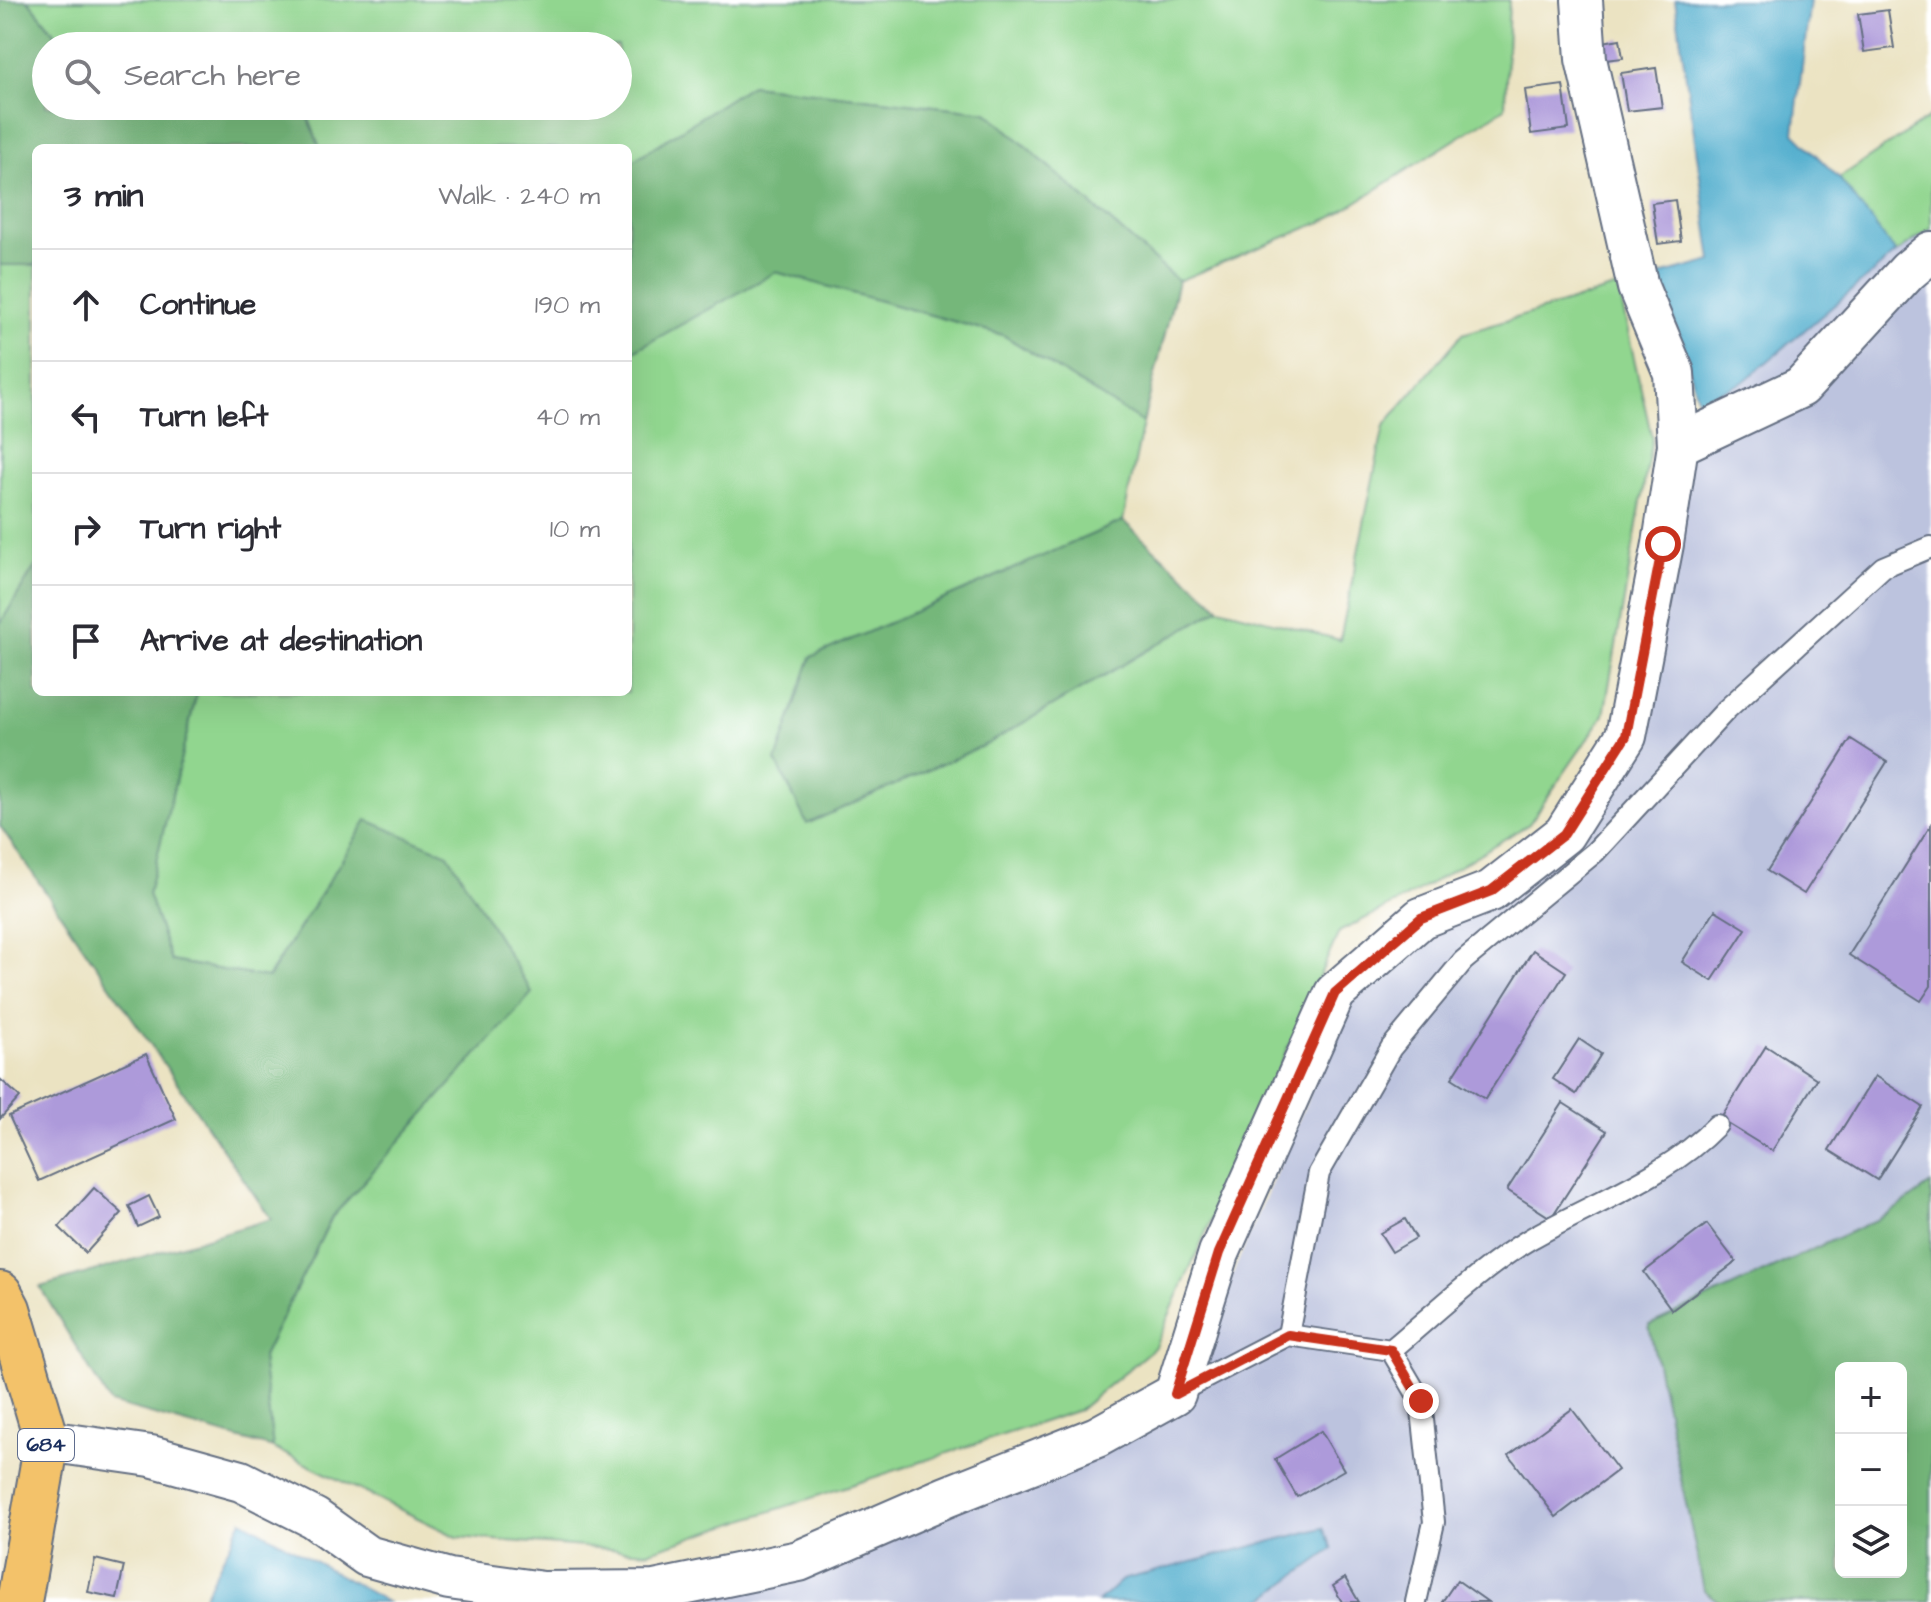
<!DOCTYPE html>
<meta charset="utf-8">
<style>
body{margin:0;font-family:"Architects Daughter",sans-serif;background:#f7f7f7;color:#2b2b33}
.controls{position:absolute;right:24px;bottom:24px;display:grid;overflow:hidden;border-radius:12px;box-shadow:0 8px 32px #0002}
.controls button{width:72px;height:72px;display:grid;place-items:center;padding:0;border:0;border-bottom:2px solid #e1e1e2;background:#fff;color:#2b2b33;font:40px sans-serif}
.stop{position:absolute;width:24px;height:24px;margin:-18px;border:6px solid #c8321e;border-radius:50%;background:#fff}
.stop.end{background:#c8321e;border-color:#fff;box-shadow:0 2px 8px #0008}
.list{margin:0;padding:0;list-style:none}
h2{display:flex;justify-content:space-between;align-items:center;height:104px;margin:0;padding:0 32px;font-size:34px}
h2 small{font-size:26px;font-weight:400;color:#7c7c81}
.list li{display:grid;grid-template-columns:52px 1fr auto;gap:24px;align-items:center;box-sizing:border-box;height:112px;padding:0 32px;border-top:2px solid #e1e1e2}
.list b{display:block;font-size:30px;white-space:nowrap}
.list em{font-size:26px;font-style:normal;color:#7c7c81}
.icon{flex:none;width:44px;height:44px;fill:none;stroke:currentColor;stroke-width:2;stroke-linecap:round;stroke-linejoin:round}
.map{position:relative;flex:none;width:1931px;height:1602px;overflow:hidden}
.search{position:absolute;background:#fff;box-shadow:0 8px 32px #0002;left:32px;top:32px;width:600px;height:88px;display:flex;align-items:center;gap:20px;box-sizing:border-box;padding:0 28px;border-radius:44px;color:#7c7c81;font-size:30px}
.panel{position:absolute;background:#fff;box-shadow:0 8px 32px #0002;left:32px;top:144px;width:600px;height:552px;border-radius:12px}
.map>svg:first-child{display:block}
.industrial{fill:#bcc3de}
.green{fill:#91d68f;stroke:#568276;stroke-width:2}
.forest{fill:#74b77a;stroke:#48736c;stroke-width:2;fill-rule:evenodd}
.water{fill:#4daccc;stroke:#346e95;stroke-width:2}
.building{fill:#ad9ada}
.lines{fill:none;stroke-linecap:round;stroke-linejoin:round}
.service-casing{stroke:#646e81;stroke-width:24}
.minor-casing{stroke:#646e81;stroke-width:44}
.trunk-casing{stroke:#646e81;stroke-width:48}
.service{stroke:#fff;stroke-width:20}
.minor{stroke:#fff;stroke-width:40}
.trunk{stroke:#f3c26a;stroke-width:44}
.route{stroke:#c8321e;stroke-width:10}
.labels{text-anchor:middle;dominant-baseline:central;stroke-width:7;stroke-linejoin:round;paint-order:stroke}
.shield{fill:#fff;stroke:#5f6d8e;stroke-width:2}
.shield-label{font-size:20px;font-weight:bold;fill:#1b2f5e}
</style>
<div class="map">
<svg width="1931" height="1602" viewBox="0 0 1931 1602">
<rect width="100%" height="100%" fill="#fff"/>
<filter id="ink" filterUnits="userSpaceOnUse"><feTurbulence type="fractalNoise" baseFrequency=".0125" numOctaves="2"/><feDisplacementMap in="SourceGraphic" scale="16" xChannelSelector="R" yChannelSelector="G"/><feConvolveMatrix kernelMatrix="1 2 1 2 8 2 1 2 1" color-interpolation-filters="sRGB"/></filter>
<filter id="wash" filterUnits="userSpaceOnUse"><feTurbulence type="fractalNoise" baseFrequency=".006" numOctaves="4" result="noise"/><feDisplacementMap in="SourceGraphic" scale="32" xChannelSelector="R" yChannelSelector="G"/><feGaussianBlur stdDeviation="1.8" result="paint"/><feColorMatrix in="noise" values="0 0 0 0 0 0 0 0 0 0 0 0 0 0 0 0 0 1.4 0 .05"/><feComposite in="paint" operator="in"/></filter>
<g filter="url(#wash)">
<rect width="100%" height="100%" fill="#ebe3c2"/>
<!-- industrial -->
<path class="industrial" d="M1931,229V1184L1887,1215L1649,1325L1704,1590L1719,1602H1259L1333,1549L1122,1580L1098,1602H672L1180,1398L1347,1006L1414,923L1575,849L1645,743L1698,401L1742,383L1896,253Z"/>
<!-- green -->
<g class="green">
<path d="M28,0H1509L1505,108L1331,218L1178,281L987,112L751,85L628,164V148H320L304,106H618V46H65Z"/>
<path d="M1931,116V229L1896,253L1839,178Z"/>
<path d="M0,265H36V565L0,624Z"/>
<path d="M776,272L1003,335L1143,423L1123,521L811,657L987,744L1220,608L1340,640L1384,426L1462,334L1618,287L1652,438L1604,715L1529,824L1415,893L1339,932L1155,1347L1079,1410L647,1552L457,1537L273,1448L262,1358L332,1217L531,993L367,821L267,978L171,961L148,894L197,692H628V354Z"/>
</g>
<!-- forest -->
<g class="forest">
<path d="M0,0H28L65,46H46V106H304L320,148H36V265H0Z"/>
<path d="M751,85L987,112L1178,281L1143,423L1003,335L776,272L628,354V164Z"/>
<path d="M1123,521L1220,608L987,744L807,824L776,761L811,657Z"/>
<path d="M36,565V692H197L148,894L171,961L268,978L367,820L448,854L532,993L332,1217L262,1358L273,1448L110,1403L40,1287L271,1219L0,826V624Z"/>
<path d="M1931,1184V1602H1719L1704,1590L1649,1325L1887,1215ZM1841,1368H1901V1572H1841Z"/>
</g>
<!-- water -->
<g class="water">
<path d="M1675,0H1810L1794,133L1839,178L1896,253L1742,383L1698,401L1660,275L1712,261Z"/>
<path d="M242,1520L387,1602H201Z"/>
<path d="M1323,1528L1333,1549L1259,1602H1098L1122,1580Z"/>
</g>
<g id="blocks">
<!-- building -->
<g class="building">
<path d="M1888,10L1894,48L1864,52L1858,14Z"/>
<path d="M1620,39L1623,58L1606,60L1603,42Z"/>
<path d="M1656,68L1662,107L1627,111L1621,73Z"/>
<path d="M1563,85L1569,129L1531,134L1525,90Z"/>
<path d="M1675,200L1681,241L1658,244L1652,203Z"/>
<path d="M1851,739L1887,762L1804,894L1767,871Z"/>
<path d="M1931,825V986L1921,1001L1849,955Z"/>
<path d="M1715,910L1746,929L1712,981L1682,962Z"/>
<path d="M1533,950L1566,972L1485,1099L1452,1078Z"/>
<path d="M1579,1039L1601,1054L1576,1094L1553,1079Z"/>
<path d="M1766,1046L1817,1079L1772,1151L1720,1119Z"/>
<path d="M146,1054L176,1119L39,1181L9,1116Z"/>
<path d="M1875,1076L1923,1107L1877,1180L1829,1150Z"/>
<path d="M0,1079L20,1097L0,1119Z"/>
<path d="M1563,1103L1607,1131L1551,1218L1507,1190Z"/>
<path d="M94,1188L122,1213L86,1253L59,1227Z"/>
<path d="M149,1196L159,1217L138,1227L129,1206Z"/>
<path d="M1405,1219L1416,1238L1392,1252L1380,1233Z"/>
<path d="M1707,1224L1736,1262L1672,1310L1644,1272Z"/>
<path d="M1572,1409L1618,1470L1556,1517L1509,1455Z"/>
<path d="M1321,1431L1344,1470L1297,1497L1275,1459Z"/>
<path d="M95,1559L124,1566L117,1598L88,1592Z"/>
<path d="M1345,1578L1359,1602H1342L1333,1586Z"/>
<path d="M1457,1580L1488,1602H1442Z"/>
</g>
</g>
</g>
<g filter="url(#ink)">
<use href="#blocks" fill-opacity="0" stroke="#646e81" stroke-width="2"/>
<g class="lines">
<!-- service casing -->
<g class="service-casing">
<g id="service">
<path d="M1288,1335L1319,1173L1391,1048L1463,961L1595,852L1727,709L1883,567L1931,547"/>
<path d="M1391,1350L1421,1401L1434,1522L1416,1602"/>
<path d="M1178,1392L1288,1335L1391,1350C1433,1315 1484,1266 1530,1239C1592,1203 1666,1178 1717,1125"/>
</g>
</g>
<!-- minor casing -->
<g class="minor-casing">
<g id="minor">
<path d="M1678,445L1801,387L1908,271L1931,252"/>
<path d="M47,1441L151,1456L241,1481L314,1518L367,1556L449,1579L543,1592L654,1591L799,1561L946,1497L1097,1437L1175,1394L1219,1253L1335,993L1421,918L1491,891L1564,834L1626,736L1663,544L1678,445L1674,373L1638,287L1586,59L1582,0"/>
</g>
</g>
<!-- trunk casing -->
<g class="trunk-casing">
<path id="trunk" d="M0,1294L8,1309L47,1441L19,1602"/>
</g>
<!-- service -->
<use href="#service" class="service"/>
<!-- minor -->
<use href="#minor" class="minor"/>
<!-- trunk -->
<use href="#trunk" class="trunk"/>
</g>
</g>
<g class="lines" filter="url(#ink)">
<!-- route -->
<path class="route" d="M1421,1401L1391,1350L1288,1335L1175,1394L1219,1253L1335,993L1421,918L1491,891L1564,834L1626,736L1663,544"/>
</g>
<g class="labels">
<!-- shield labels -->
<rect class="shield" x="18" y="1429" width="56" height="32" rx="6"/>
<g class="shield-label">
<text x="46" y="1445">684</text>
</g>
</g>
</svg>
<div class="controls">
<button>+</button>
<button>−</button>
<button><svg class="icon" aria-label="layers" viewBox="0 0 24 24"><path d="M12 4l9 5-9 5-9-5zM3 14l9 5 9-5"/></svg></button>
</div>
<div class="stop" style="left:1663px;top:544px"></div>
<div class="stop end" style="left:1421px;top:1401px"></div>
<div class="search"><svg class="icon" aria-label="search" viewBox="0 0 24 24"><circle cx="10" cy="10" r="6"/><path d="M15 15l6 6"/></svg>Search here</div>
<section class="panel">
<h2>3 min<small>Walk · 240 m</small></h2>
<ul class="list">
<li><svg class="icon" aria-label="ahead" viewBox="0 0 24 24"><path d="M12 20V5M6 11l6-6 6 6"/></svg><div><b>Continue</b></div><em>190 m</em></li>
<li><svg class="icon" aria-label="left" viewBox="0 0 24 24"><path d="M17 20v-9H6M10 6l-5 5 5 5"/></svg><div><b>Turn left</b></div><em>40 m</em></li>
<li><svg class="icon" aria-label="right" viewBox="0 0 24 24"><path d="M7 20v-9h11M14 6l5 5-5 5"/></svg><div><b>Turn right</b></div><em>10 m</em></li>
<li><svg class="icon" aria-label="arrive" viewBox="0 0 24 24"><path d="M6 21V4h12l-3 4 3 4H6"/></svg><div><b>Arrive at destination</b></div></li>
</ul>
</section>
</div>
